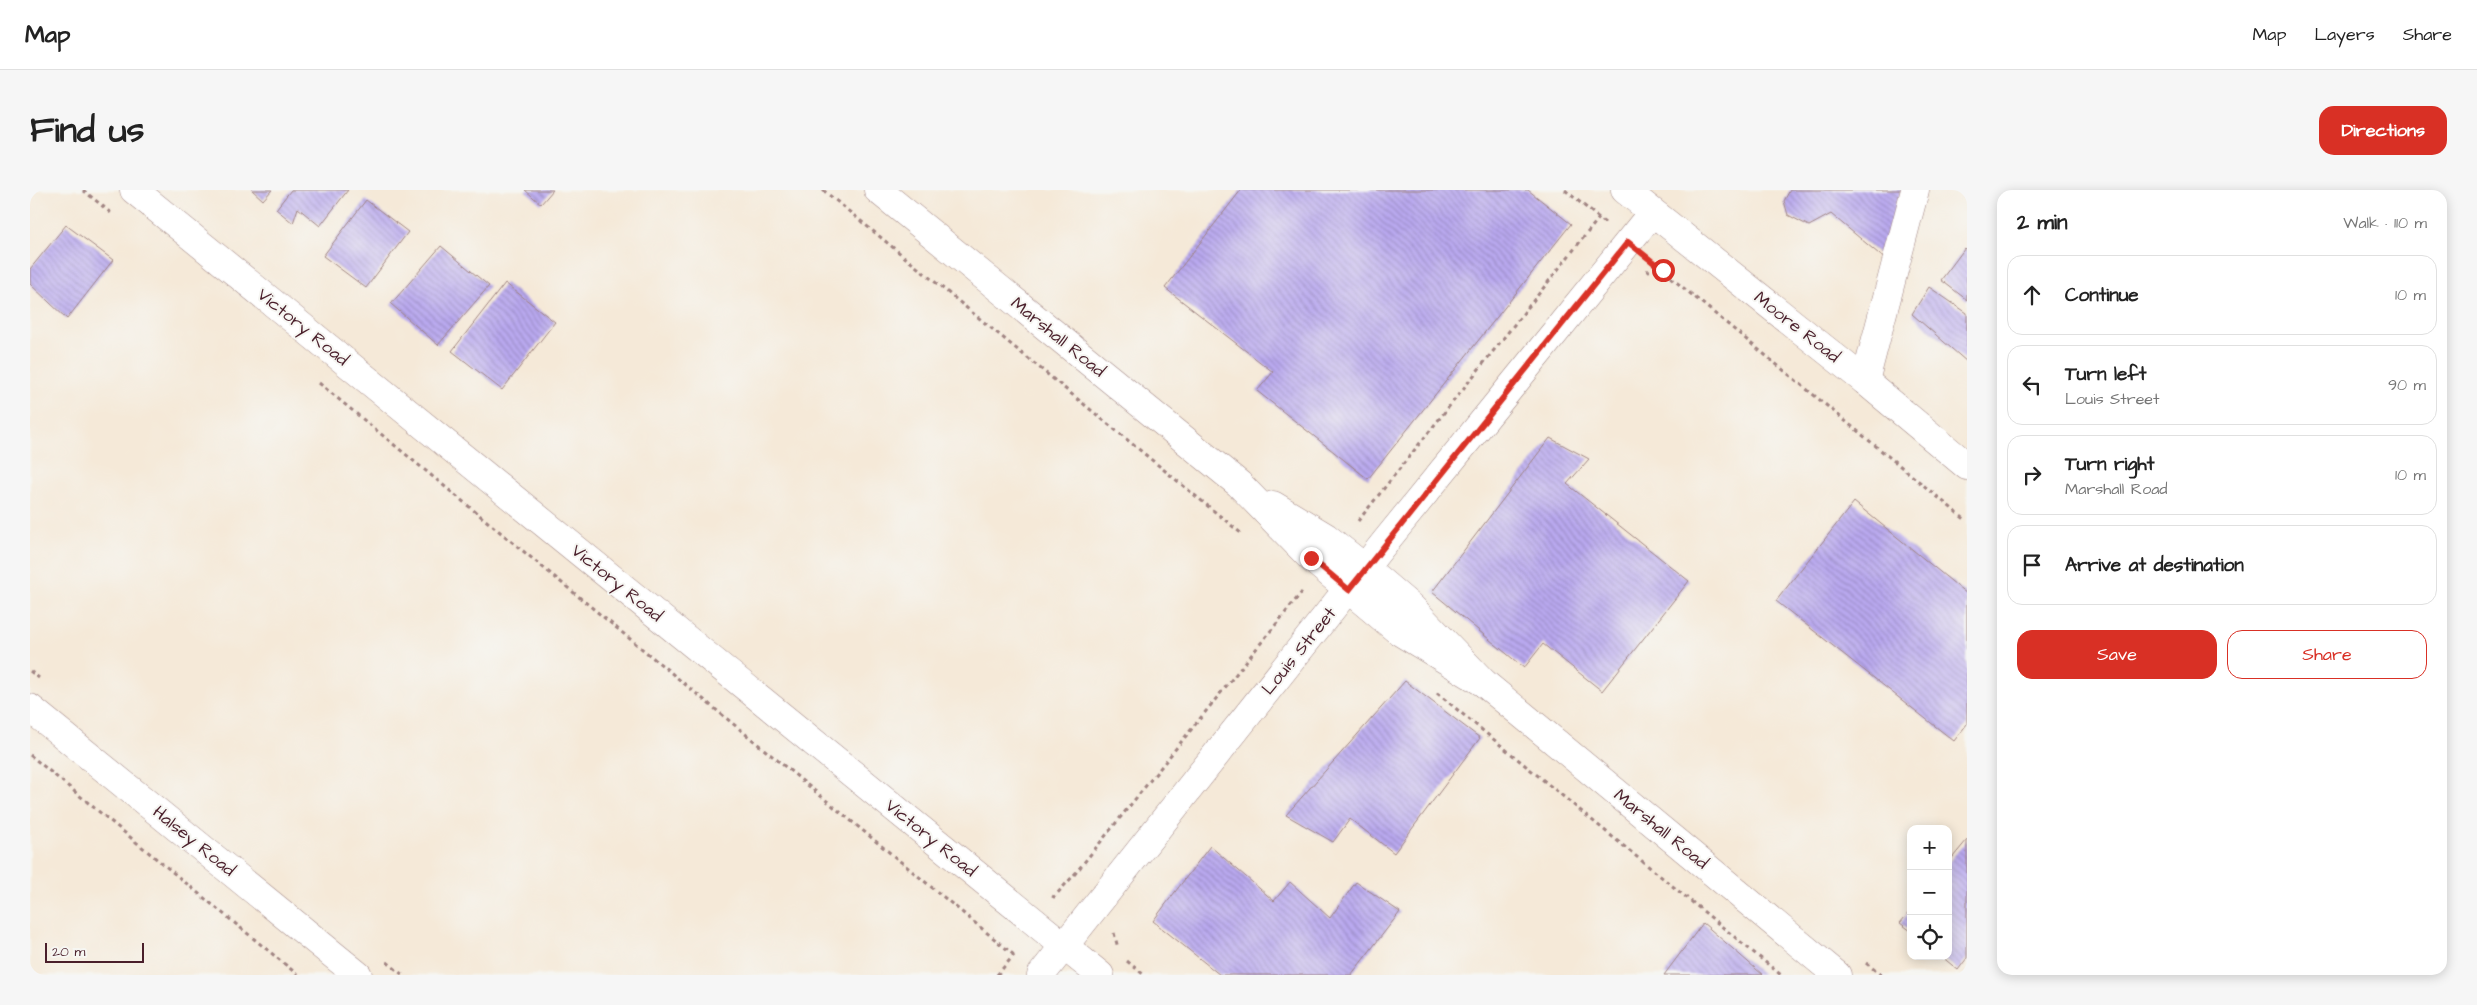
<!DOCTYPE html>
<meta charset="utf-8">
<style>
body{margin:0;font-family:"Architects Daughter",sans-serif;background:#f6f6f6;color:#222}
.controls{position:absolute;right:15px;bottom:15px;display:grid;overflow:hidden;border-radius:10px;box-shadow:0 2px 12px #0003}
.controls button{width:45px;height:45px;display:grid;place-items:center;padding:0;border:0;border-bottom:1px solid #e0e0e0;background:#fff;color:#222;font:25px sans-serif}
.scale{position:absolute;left:15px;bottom:12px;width:99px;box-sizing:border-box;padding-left:5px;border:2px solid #4a1f2b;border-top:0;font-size:14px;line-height:18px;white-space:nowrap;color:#4a1f2b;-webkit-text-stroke:4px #f6f6f2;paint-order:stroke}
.stop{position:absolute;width:15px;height:15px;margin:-11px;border:4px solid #d93025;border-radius:50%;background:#fff}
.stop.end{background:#d93025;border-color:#fff;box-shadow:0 1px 5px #0008}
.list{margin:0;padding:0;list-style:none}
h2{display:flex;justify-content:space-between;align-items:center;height:65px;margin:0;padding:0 20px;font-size:21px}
h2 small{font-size:16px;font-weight:400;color:#767676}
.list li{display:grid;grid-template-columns:32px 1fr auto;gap:15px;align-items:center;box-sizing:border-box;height:80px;margin:0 10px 10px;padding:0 10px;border:1px solid #e0e0e0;border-radius:15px}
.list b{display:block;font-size:19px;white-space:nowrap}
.list p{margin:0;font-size:16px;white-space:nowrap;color:#767676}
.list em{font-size:16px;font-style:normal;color:#767676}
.actions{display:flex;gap:10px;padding:15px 20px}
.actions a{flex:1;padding:11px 0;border:1px solid #d93025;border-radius:15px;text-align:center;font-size:18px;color:#d93025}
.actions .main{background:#d93025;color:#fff}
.icon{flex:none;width:28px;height:28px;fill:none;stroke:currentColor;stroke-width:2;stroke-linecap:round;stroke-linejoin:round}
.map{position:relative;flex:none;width:1937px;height:785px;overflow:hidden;border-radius:15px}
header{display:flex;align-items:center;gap:30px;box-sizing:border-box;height:70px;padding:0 25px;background:#fff;border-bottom:1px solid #e0e0e0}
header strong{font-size:24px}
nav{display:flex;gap:28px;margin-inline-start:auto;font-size:18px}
.intro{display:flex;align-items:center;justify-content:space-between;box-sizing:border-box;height:120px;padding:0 30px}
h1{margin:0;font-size:35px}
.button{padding:12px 22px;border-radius:15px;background:#d93025;color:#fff;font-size:18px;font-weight:700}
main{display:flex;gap:30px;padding:0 30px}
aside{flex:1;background:#fff;border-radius:15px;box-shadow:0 2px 12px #0003}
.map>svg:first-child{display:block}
.building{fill:url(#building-back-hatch)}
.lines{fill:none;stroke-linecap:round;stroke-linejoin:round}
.minor-casing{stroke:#a08482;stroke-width:29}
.path{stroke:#a08482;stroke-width:3;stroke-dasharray:4 4;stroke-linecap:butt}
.minor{stroke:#fff;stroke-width:28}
.route{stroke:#d93025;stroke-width:6}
.labels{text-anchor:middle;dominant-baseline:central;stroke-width:4;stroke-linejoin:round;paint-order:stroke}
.street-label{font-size:18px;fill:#4a1f2b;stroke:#f6f6f2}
</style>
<header>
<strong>Map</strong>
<nav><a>Map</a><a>Layers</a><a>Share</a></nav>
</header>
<div class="intro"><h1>Find us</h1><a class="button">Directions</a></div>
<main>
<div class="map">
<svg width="1937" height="785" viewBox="0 0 1937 785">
<defs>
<pattern id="building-back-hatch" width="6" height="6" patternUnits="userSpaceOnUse" patternTransform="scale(1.25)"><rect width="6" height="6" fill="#b9a9ef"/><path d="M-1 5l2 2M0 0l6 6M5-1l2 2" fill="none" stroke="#9889c2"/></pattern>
</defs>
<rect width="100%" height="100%" fill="#f6f6f2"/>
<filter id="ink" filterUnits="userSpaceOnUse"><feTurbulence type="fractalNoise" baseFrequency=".02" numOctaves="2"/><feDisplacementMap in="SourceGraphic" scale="10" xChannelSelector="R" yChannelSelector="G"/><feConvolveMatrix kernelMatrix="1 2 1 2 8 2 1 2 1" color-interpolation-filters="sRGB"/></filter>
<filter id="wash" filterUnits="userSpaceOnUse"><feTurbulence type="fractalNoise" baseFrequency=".0096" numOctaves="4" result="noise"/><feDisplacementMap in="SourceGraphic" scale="20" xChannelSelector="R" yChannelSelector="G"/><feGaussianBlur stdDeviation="1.12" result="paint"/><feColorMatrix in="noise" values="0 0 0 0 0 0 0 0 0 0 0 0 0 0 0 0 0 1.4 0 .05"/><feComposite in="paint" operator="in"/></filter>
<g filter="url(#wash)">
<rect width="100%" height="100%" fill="#f5e9d8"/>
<g id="blocks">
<!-- building -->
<g class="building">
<path d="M222,0H242L233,10Z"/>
<path d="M261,0H318L290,36L268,18L263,33L246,19Z"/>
<path d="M495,0H523L511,14Z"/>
<path d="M1211,0H1498L1541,34L1338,289L1227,201L1243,182L1135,98Z"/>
<path d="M1760,0H1871L1855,69L1801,24L1779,36L1758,25L1754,11Z"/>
<path d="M336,10L378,42L336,98L293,66Z"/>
<path d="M36,35L83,70L37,129L0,94V79Z"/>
<path d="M411,56L459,96L408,155L361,114Z"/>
<path d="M1935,58L1937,60V110L1911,90Z"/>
<path d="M475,93L525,132L472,200L422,161Z"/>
<path d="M1899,97L1937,123V172L1882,124Z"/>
<path d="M1520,248L1559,269L1537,294L1659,391L1572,501L1513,454L1494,478L1402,402Z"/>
<path d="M1824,312L1937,404V534L1924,551L1746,411Z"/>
<path d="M1375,491L1450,548L1364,663L1320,629L1303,652L1256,625Z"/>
<path d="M1937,650V768L1928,780L1911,766H1918V673Z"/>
<path d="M1180,656L1244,711L1260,692L1300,728L1326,692L1370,722L1321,785H1190L1123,731Z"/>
<path d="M1881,720V741L1870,733Z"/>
<path d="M1673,733L1733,785H1634Z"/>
</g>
</g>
</g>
<g filter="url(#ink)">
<use href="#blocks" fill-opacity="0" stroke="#a08482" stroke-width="1"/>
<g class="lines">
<!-- minor casing -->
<g class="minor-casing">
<g id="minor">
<path d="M104,0L1070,785"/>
<path d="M848,0L1209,294L1281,368L1367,440L1454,493"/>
<path d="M1595,0L1835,191L1937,276"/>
<path d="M1835,191L1885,0"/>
<path d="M1243,315L1296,347L1335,378L1382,418L1454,493L1807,785"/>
<path d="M0,518L328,785"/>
<path d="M1011,785L1355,352L1622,23"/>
</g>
</g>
<!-- path -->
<g class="path">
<path d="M53,0L81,23"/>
<path d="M793,0L1212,344"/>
<path d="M1535,0L1575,33"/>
<path d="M1622,72L1937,331"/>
<path d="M1616,81L1632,80"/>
<path d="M289,193L984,765"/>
<path d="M1328,331L1569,28"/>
<path d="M0,481L9,488"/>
<path d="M1407,503L1751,785"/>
<path d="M0,565L268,785"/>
<path d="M1022,706L1024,707L1044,685L1272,402"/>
<path d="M1084,743L1088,758"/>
<path d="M1097,771L1114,785"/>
<path d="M357,772L373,785"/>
<path d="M1836,773L1851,785"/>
<path d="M967,785L984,765"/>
</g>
<!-- minor -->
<use href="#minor" class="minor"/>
</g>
</g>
<g class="lines" filter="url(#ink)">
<!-- route -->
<path class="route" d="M1281,368L1319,400L1598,52L1633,80"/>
</g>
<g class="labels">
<!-- street labels -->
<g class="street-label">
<text transform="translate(273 137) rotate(39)">Victory Road</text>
<text transform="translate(1767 137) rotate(38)">Moore Road</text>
<text transform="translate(1028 147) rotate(39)">Marshall Road</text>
<text transform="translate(587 393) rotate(39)">Victory Road</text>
<text transform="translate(1269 461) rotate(-51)">Louis Street</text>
<text transform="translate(1631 639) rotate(39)">Marshall Road</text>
<text transform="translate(901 648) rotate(39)">Victory Road</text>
<text transform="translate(164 651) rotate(39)">Halsey Road</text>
</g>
</g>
</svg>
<div class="controls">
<button>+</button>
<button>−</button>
<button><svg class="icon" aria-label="locate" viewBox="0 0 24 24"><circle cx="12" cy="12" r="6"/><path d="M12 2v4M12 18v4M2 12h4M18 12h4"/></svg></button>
</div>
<div class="scale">20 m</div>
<div class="stop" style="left:1633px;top:80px"></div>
<div class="stop end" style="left:1281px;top:368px"></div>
</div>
<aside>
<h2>2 min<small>Walk · 110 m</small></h2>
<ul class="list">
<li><svg class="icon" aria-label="ahead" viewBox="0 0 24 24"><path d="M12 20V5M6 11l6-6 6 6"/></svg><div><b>Continue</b></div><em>10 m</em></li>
<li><svg class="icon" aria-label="left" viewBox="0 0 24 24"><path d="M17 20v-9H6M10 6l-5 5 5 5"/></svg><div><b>Turn left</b><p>Louis Street</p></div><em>90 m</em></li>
<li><svg class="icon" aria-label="right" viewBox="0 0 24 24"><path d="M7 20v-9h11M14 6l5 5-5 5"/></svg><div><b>Turn right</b><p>Marshall Road</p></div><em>10 m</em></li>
<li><svg class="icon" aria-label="arrive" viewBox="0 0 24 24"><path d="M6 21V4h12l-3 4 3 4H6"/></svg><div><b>Arrive at destination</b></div></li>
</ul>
<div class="actions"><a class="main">Save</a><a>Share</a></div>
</aside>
</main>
